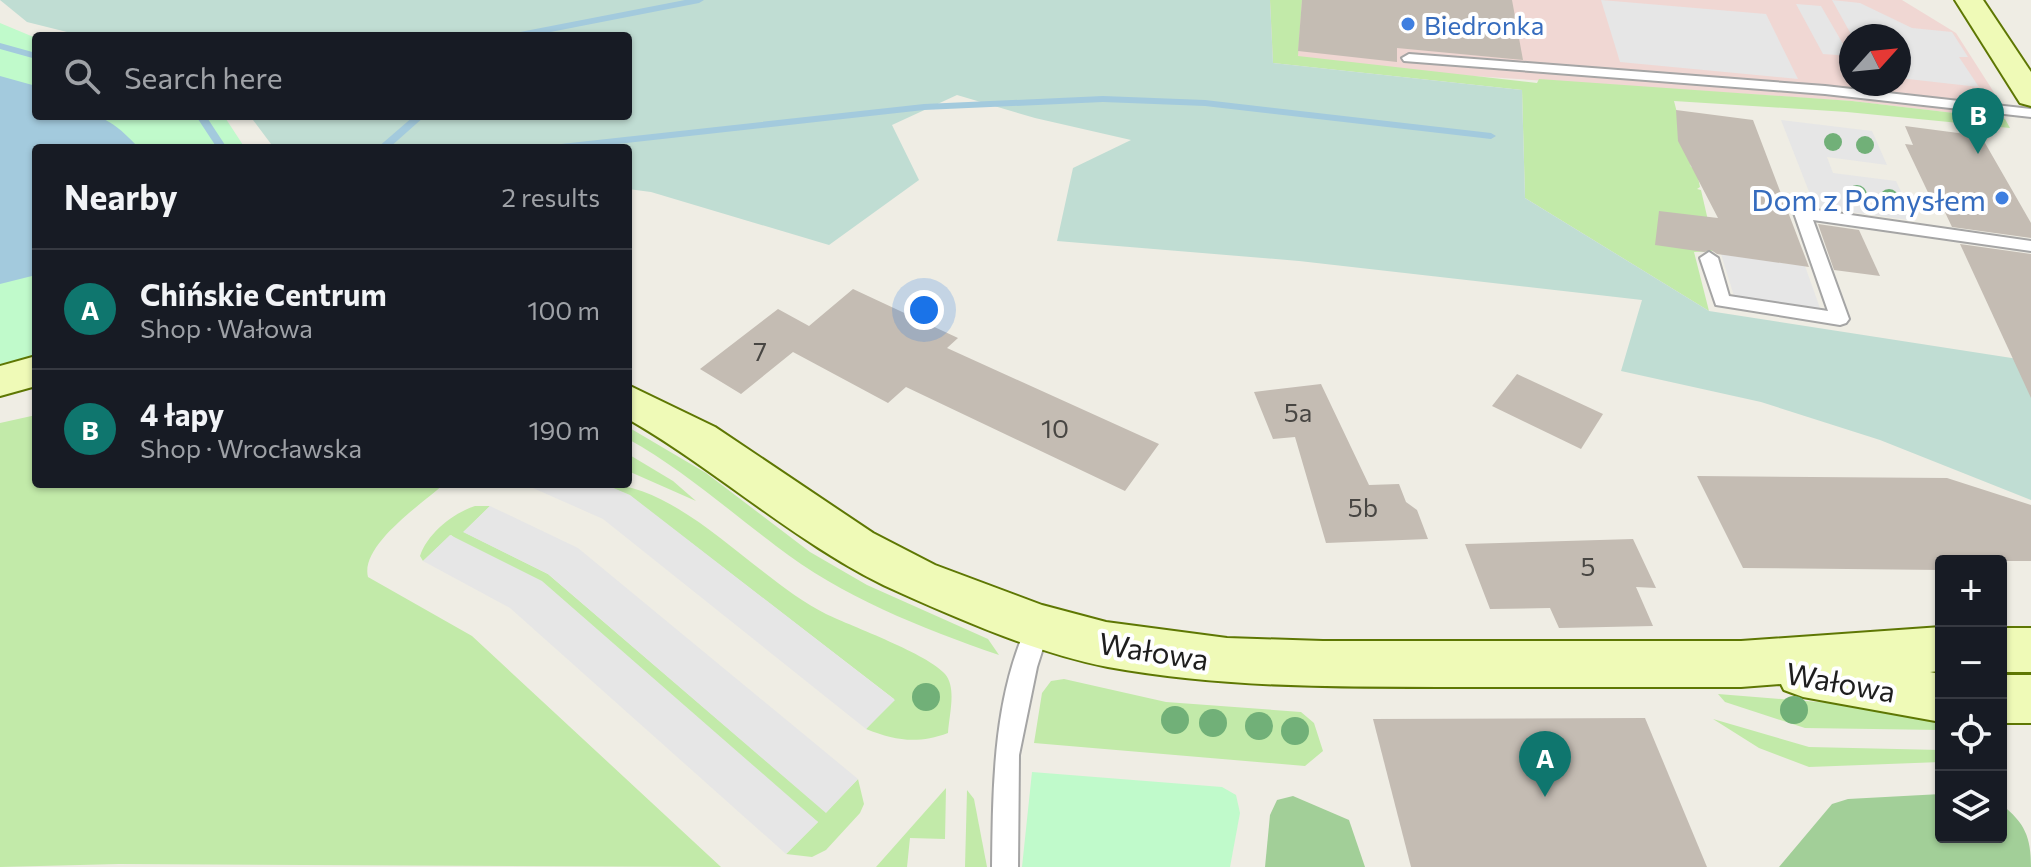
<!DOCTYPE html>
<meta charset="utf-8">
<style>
body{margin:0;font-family:Commissioner,sans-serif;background:#20242c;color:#f1f3f6}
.controls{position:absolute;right:24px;bottom:24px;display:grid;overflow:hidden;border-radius:8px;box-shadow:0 2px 6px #0004}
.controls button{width:72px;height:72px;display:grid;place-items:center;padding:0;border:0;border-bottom:2px solid #363941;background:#171b24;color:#f1f3f6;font:40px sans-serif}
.compass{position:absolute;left:1839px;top:24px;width:72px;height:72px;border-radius:50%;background:#171b24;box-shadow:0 2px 6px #0004;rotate:63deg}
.you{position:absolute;left:924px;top:310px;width:28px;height:28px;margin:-20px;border:6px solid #fff;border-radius:50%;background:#1a73e8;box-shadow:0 0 0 12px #1a73e833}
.badge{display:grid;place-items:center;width:52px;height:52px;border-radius:50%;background:#0f766e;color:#fff;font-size:26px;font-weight:700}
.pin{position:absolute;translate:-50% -66px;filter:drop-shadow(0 2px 4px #0008)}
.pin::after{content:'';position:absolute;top:42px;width:28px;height:24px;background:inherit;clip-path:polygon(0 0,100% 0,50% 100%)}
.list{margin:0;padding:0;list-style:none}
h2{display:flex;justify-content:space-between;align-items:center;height:104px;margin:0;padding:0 32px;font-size:34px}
h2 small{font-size:26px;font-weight:400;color:#9ea1a6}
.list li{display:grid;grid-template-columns:52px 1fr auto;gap:24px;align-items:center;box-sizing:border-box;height:120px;padding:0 32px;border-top:2px solid #363941}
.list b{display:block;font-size:30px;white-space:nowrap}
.list p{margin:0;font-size:26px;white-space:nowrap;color:#9ea1a6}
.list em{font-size:26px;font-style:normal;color:#9ea1a6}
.icon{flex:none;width:44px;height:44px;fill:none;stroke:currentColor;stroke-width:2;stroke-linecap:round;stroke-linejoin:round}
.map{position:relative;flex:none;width:2031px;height:867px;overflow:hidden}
.search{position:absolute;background:#171b24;box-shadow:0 2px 6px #0004;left:32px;top:32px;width:600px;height:88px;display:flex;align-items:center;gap:20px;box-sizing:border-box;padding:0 28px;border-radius:8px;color:#9ea1a6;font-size:30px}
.panel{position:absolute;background:#171b24;box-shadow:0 2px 6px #0004;left:32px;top:144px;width:600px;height:344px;border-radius:8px}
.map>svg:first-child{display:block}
.commercial{fill:#f0d7d3;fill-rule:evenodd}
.grass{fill:#c2eaa9}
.forest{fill:#a2cf98}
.wetland{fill:#c0ddd3}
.park{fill:#c0facb}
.parking{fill:#e6e6e6}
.water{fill:#a3cadd}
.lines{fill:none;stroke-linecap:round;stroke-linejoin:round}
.stream{fill:#a3cadd;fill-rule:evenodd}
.building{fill:#c4bcb3}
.lane-casing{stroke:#a5a5a5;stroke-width:4}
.secondary-casing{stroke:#5e7703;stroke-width:4}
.lane{fill:#fff;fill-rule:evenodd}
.secondary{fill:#effab7;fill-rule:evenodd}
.tree{fill:#71b078}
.shop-dot{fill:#3f7fe0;stroke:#fff;stroke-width:3}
.labels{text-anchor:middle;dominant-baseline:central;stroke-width:8;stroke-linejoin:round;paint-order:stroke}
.far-shop-label{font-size:26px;fill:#366cbe;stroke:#fff;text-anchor:start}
.number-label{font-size:26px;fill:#484643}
.shop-label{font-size:30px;fill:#366cbe;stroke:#fff;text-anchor:end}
.street-label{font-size:30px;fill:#1e1e1e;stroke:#fff}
</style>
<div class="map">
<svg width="2031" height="867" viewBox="0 0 2031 867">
<rect width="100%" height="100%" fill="#efede4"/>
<!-- commercial -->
<path class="commercial" d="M1270,0H1902L1956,33L1995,94L2005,119L1852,101L1273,63ZM1851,36H1899V84H1851Z"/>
<!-- grass -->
<g class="grass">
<path d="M1270,0H1302L1298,56L1537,83L1539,79L1852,101L2005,119L2010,128L1847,112L1674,101L1691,167L1696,168L1700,187L1697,189L1701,190L1715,251L1694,252L1709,311L1525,198L1522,90L1273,63Z"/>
<path d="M36,415V484H444C422,504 360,545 368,577L472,636L721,867L119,864L0,867V423Z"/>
<path d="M628,427L706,473L810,552L867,585L988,639L999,655C921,628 842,597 776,546C727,509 682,469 628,439Z"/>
<path d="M628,454L673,481L696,501L628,471Z"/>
<path d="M604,484C681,484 757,580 826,614C853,627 928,654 945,674C957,688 949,715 948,733C918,744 896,741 866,729L894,699L630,496Z"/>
<path d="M475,506H490L464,532L548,574L826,812L858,779L864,804L860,813L826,850L812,857L786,854L818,822L451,535L423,561L420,556C427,534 453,513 475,506Z"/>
<path d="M1064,679L1166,702L1301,712L1314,723L1323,751L1305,766L1034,743L1042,693L1051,681Z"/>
<path d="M1718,694L1941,712V730L1805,728L1725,702Z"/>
<path d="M1713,719L1809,747L1941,750V762L1809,767L1759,748Z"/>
<path d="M946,788L945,839L910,838L907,867H876Z"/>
<path d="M967,790L974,799L987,867H965Z"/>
</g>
<!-- forest -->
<g class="forest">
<path d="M1941,794V837H2001V804C2025,823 2031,837 2031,867H1779L1832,804L1848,799Z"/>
<path d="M1293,796L1349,820L1365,867H1265L1270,815L1277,800Z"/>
</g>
<!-- wetland -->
<path class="wetland" d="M0,0H1270L1273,63L1522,90L1525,198L1709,311L2031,361V500L1880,440L1761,402L1621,371L1642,300L1299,261L1057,241L1073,168L1131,140L1035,118L957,95L892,125L919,180L829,245L651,192L628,189V148H274L250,116H628V36H83L27,22Z"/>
<!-- park -->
<g class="park">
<path d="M0,23L36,38V116H224L245,148H36V355L0,365Z"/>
<path d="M1032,772L1222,787L1236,795L1240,813L1230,867H1022Z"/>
</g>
<!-- parking -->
<g class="parking">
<path d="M1601,0L1766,14L1798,79L1620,62Z"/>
<path d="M1832,0L1860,3L1912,28L1952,32L1968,57H1959L1979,87L1899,78V36H1852Z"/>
<path d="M1796,4L1821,6L1850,56L1823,54Z"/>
<path d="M1781,120L1872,131L1887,165L1827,157L1833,173L1896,181L1915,221L1815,207Z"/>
<path d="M1721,254L1805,266L1820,308L1734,296Z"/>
<path d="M524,484H604L630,495L895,700L866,729L603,519Z"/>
<path d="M490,506L578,548L858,779L826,813L548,574L463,532Z"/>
<path d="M450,535L542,581L818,822L786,854L510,608L423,561Z"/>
</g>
<!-- water -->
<path class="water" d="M0,76L36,86V116C91,116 99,105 139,148H36V275L0,284Z"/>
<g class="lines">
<!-- stream -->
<g class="stream">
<path d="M685,0H704L699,3L530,36H510L515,33Z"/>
<path d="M0,43L36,53V59L0,49Z"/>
<path d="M1103,96L1205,100L1491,133L1496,136L1491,139L1205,106L1103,102L924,110L581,148H547L552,145L924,104Z"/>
<path d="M196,116H206L227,148H217Z"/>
<path d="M414,116H425L389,148H377Z"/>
</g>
</g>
<!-- building -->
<g class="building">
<path d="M1302,0H1512L1523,60L1397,48V62L1298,51Z"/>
<path d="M1676,110L1753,120L1809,267L1717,254L1711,250L1704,252L1655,245L1659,211L1718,218L1678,141Z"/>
<path d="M1905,126L1981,136L2031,223V238L1952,227L1942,206L1934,205L1905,144L1913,145Z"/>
<path d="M1818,224L1859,230L1880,276L1834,270Z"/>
<path d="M1960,244L2031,254V398Z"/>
<path d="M853,289L958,338L947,348L1159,444L1125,491L906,387L888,403L793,352L741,394L700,369L778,309L809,326Z"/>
<path d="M1517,374L1603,414L1581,449L1492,406Z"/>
<path d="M1321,384L1369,485L1399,484L1406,502L1417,510L1428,539L1326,543L1295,437L1273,439L1254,392Z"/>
<path d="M1697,476L1947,478L2031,505V561H1941V570L1743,568Z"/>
<path d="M1633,539L1656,588L1636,587L1653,626L1559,628L1550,608L1490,609L1465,544Z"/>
<path d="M1645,718L1707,867H1411L1373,719Z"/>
</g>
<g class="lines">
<!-- lane casing -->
<g class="lane-casing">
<g id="lane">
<path d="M1409,54L1825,86L2031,109V117L1825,94L1404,61L1402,58Z"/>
<path d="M1802,208L2031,241V251L1813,220L1849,319L1846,323L1840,325L1716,305L1700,258L1709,252L1718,258L1729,296L1828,311L1794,213Z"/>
<path d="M1038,616L1046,619L1050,626L1037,667L1019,755L1018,867H992C993,784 993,696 1030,619Z"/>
</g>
</g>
<!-- secondary casing -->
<g class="secondary-casing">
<g id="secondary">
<path d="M1955,0H1983L2031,72V106L2020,103Z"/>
<path d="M36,356V386L0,396V366Z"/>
<path d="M628,385L715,427L873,533L935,565L1042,605L1106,622L1227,638L1323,641H1741L1941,627V671L1930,672L1941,674V722L1803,697L1784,690L1781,684L1741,687C1640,687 1540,687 1439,687C1328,687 1218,687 1108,667C1038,653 968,623 903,594C804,551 722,473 628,419Z"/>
<rect x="2001" y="628" width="30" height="44"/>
<rect x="2001" y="675" width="30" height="48"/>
</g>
</g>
<!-- lane -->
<use href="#lane" class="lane"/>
<!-- secondary -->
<use href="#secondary" class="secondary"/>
</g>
<!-- trees -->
<g class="tree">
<circle cx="1833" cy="142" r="9"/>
<circle cx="1865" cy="145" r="9"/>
<circle cx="1857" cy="195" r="10"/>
<circle cx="1889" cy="199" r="10"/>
<circle cx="926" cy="697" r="14"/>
<circle cx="1794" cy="710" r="14"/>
<circle cx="1175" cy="720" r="14"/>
<circle cx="1213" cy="723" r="14"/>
<circle cx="1259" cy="726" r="14"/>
<circle cx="1295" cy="731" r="14"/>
</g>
<!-- markers -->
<g class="shop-dot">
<circle cx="1408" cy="24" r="8"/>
<circle cx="2002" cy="198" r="8"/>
</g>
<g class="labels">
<!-- far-shop labels -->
<g class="far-shop-label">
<text x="1424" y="24">Biedronka</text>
</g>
<!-- number labels -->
<g class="number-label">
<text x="760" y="350">7</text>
<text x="1298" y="411">5a</text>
<text x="1055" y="427">10</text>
<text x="1363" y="506">5b</text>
<text x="1588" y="565">5</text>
</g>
<!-- shop labels -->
<g class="shop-label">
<text x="1986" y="198">Dom z Pomysłem</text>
</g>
<!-- street labels -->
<g class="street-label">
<text transform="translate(1154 650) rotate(9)">Wałowa</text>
<text transform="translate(1841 681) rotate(10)">Wałowa</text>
</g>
</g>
</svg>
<div class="controls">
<button>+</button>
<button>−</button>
<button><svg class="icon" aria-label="locate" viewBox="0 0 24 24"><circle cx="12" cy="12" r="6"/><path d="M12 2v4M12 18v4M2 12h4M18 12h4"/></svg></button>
<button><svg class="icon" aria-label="layers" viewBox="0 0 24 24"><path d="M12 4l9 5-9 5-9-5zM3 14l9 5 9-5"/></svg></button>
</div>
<svg class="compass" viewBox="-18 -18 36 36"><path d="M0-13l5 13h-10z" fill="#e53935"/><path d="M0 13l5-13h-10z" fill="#9ea1a6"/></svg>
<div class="you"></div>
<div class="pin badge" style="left:1545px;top:797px">A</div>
<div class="pin badge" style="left:1978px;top:154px">B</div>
<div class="search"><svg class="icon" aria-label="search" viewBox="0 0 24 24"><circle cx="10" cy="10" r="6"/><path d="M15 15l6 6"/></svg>Search here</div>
<section class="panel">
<h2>Nearby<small>2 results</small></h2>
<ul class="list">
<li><span class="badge">A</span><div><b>Chińskie Centrum</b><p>Shop · Wałowa</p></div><em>100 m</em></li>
<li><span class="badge">B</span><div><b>4 łapy</b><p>Shop · Wrocławska</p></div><em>190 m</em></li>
</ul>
</section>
</div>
